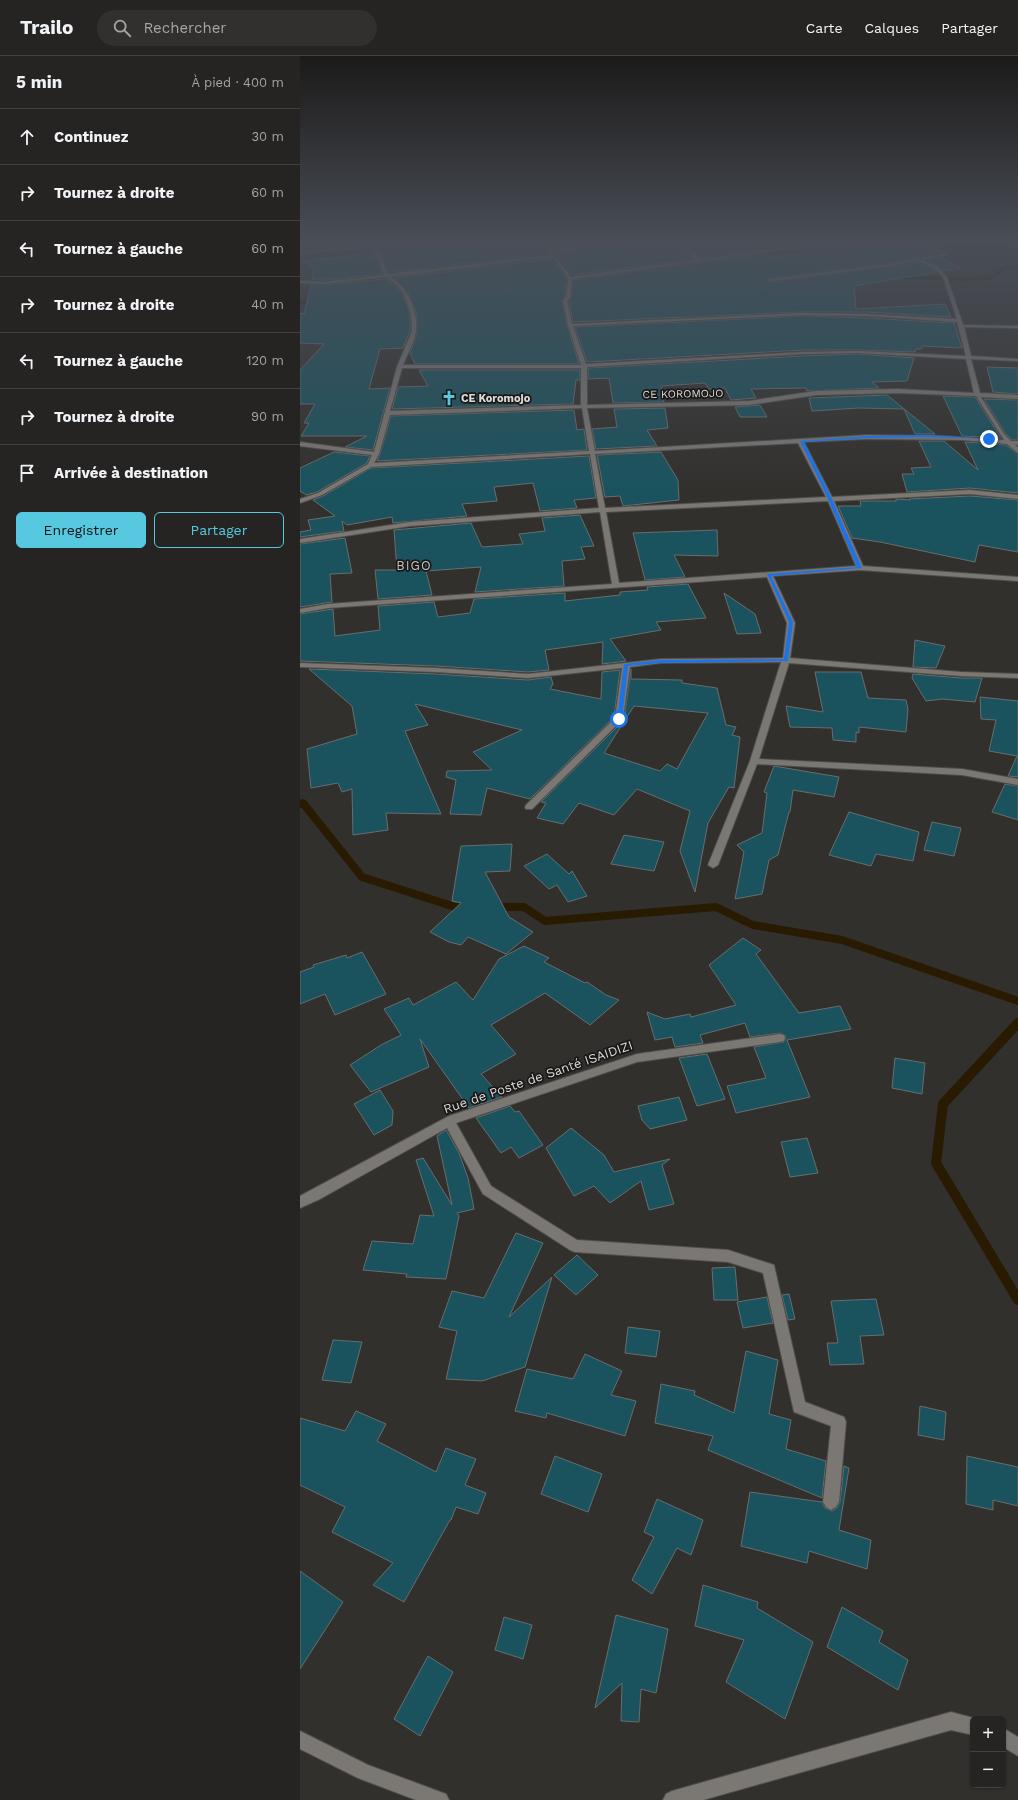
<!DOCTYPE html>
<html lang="fr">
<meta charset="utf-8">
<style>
body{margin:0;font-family:"Work Sans",sans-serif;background:#32302f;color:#f1f3f6}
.controls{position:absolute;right:12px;bottom:12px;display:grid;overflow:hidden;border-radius:6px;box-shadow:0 1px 3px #0004}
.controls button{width:36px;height:36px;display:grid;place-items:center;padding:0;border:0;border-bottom:1px solid #424140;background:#262422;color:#f1f3f6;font:20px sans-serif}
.stop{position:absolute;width:12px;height:12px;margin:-9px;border:3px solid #1a73e8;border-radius:50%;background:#fff}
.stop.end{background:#1a73e8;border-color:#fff;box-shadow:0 1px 4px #0008}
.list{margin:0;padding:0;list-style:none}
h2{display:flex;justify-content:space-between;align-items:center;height:52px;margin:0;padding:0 16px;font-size:17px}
h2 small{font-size:13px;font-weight:400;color:#a4a4a5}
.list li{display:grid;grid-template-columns:26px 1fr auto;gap:12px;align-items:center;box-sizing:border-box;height:56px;padding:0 16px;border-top:1px solid #424140}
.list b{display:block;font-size:15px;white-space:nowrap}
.list em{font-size:13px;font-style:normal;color:#a4a4a5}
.actions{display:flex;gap:8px;padding:12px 16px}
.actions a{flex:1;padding:9px 0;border:1px solid #56c9e0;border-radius:6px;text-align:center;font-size:14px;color:#56c9e0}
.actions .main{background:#56c9e0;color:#111}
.icon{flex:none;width:22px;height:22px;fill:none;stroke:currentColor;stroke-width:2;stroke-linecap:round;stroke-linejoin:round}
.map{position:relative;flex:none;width:718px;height:1744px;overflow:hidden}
header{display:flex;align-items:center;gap:24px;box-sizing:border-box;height:56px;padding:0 20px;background:#262422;border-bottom:1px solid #424140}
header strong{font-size:19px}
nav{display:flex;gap:22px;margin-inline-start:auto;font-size:14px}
.search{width:280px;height:36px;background:#32302f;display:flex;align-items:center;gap:10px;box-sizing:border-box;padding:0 14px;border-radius:22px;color:#a4a4a5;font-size:15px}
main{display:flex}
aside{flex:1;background:#262422}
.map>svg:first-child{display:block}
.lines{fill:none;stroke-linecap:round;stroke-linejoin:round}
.stream-far2{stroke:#281b02;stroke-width:3.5}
.stream-far1{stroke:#281b02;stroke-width:8}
.stream{stroke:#281b02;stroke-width:10}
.river{fill:#281b02;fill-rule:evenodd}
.building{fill:#1a535e;stroke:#686d6e;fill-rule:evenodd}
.minor-casing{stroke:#504e4c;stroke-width:2}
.minor{fill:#7b7874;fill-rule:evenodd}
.route{fill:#1a73e8}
.labels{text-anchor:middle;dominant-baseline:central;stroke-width:3.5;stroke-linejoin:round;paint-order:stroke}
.far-street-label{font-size:11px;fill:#dbdad8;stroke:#191817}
.far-poi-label{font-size:11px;font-weight:bold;fill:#dbdad8;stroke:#191817;text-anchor:start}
.far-quarter-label{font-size:13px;letter-spacing:1px;fill:#c4c1bd;stroke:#191817}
.street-label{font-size:13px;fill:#dbdad8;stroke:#191817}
</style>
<header>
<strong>Trailo</strong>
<div class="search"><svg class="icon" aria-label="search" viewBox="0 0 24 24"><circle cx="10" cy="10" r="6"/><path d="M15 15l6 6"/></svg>Rechercher</div>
<nav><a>Carte</a><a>Calques</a><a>Partager</a></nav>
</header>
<main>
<aside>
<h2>5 min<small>À pied · 400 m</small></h2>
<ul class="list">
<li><svg class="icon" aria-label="ahead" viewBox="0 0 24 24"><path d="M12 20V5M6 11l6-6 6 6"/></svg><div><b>Continuez</b></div><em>30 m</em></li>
<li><svg class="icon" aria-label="right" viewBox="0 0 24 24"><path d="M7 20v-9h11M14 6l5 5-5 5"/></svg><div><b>Tournez à droite</b></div><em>60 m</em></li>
<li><svg class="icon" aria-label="left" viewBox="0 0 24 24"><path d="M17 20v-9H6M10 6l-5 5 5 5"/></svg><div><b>Tournez à gauche</b></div><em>60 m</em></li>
<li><svg class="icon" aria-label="right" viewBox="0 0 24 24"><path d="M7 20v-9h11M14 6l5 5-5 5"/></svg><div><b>Tournez à droite</b></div><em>40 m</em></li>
<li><svg class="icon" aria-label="left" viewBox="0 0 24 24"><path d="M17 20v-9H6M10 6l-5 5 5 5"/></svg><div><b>Tournez à gauche</b></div><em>120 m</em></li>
<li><svg class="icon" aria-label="right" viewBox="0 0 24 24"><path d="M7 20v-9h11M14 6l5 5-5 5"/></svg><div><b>Tournez à droite</b></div><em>90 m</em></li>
<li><svg class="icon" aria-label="arrive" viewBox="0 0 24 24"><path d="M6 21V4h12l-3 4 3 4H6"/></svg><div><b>Arrivée à destination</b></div></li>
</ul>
<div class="actions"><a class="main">Enregistrer</a><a>Partager</a></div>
</aside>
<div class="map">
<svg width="718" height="1744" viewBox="0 0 718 1744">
<rect width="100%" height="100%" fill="#32302d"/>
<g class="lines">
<!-- stream-far2 -->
<g class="stream-far2">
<path d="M592,221L664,223L690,222L705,212L718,211"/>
<path d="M0,246L17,248"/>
</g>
<!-- stream-far1 -->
<g class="stream-far1">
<path d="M0,748L3,747L62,821L155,851H167"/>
<path d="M193,851H224L245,865L416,851L453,869L542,884L718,945"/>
</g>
<!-- stream -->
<path class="stream" d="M718,967L643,1048L636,1107L718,1244"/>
<!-- river -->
<path class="river" d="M646,188H691L718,193V203L655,193L649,192Z"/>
</g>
<!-- building -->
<g class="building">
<path d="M177,188H239L248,198L89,216L81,196L143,189L147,192Z"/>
<path d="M314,188H378L393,203L272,219L255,197Z"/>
<path d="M387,188H444L456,194L401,201Z"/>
<path d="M601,189L616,197L628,195L634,198L589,207L468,223L467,224L470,226L618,207L636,216L554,230L556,253L645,248L651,261L566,256H503L273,266L269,245L271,241L273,224L463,198L470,201Z"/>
<path d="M74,197L82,218L26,224H12L14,215L5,205Z"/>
<path d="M641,202L661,212L643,215L638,210L628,205Z"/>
<path d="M252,203L266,222L265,240L262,245L267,269L279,308H115L110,297L117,278V258L108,236L94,222Z"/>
<path d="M85,223L102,237L110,258V275L103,292L80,293L69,333L90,332L73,394L45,391L67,380H1L9,367H4L15,348H0V314L24,288L0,287V257L4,258L11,229H26Z"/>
<path d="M503,260L566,262L654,267L662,292L622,290L621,293H616L615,296L558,294H503L287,306L275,271Z"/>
<path d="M558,298L614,302L607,325L572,326L579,332L507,335L506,332L451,333L456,342L431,344L425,332L409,333L405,327L361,330L364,346L313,347L309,322L288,323V312L503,300Z"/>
<path d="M687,311L718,312V338L693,336Z"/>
<path d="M119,314H280V324H276L273,348L92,353L98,331L128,330Z"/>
<path d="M587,339L635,378H615L604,353L559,352L512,355L509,342Z"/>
<path d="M643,340L675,341L701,382L662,380Z"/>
<path d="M684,343L718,344V384H712L705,377Z"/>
<path d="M460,349L467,361H440L435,351Z"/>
<path d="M365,352L368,372L347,374L357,390L296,393L292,373L317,371L314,353Z"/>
<path d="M274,354L277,374L284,373L287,394L77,405L80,398L91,360Z"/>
<path d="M619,385H644L678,414L665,386L706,389L718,398V437L670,432L607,436L602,418H614L611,412L631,411Z"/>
<path d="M34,396L70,400L67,407L17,436L6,439L0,435V412Z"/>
<path d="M361,396L378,424L379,444L323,450L320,440L305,441L297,399Z"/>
<path d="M289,400L296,442L274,444L277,452L240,455L233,427L194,431L197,445L162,448L167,460L93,467L92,461L47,469L42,465L44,475L0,481V476L11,474L8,464L35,460L13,444L23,440L71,412Z"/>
<path d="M670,440L718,444V496L679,489L675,506L580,486L552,482L538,450H561L560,445H596V443L610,444L609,443Z"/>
<path d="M280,459L294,490L281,491L285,503L262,505L264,530L175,536L181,511L126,515L132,539L78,543L75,514H97L94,474L171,467L182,491L223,488L219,478L245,475L242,462Z"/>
<path d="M417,474L418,500L374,499L385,521L345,524L333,477Z"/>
<path d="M45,482L52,517L30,518L32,546L0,551V488Z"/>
<path d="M388,528L406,562L356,566L361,574L310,583L326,605L302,608L303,586L245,594L249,614L228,616L136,610L0,605V558L33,553L35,580L80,574L78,550L134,546L138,561L170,557L174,543L265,537V545L320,539V536L348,534L347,531Z"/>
<path d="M424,537L455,558L461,577L437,578Z"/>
<path d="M615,584L645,590L636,612L613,611Z"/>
<path d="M9,613L136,618L228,624L251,621L253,628L250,633L301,643L302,616L320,614L314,661L230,743L187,732L181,759L150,758L156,724L146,721L147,715L192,714L173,696L222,674L115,648L128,669L105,675L141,758L86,757L88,774L53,779L52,733L42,736L38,727L11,732L7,693L57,678L52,650Z"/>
<path d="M331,613V623L382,624V627L417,632L426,669L436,671L432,679L440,681L434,732L429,731L408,767L395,836L380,795L390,755L337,733L314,759L279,747L263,768L237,762L246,747L241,746L324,664ZM334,650L408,657L377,713L367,708L360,715L304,697Z"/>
<path d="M515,616H561L568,642L606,644L608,653L606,676L559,671V677L556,676V686L533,684L532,672L490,671L486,650L523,656Z"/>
<path d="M613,618L661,622H682L675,646L642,643L626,645L612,622Z"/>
<path d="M680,641L718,645V721L708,720L717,700L689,695L696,664L681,663Z"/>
<path d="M474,710L539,721L534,741L493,734L490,756H489L478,799L469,804L462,838L435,843L444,796L437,789L462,777L467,737L464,736Z"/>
<path d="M705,728L718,730V764L692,756Z"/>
<path d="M549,756L619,776L613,805L576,798L571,810L529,799Z"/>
<path d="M632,766L661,772L654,800L624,794Z"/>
<path d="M324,779L364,786L354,815L311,808Z"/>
<path d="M212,788L210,815L185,816L209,861L233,876L206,898L168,881L161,889L149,886L130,876L161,847L152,845L161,790Z"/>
<path d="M247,798L269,818L272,815L287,840L268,846L257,829L249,833L224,810Z"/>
<path d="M443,882L461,894L456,898L499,957L540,950L551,973L487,984L510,1041L436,1057L427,1030L466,1022L454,991L484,986L486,982L485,979L480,977L450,981L445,967L400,979L403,987L375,991L372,981L355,984L347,956L365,963L390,958L391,961L436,949L409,909Z"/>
<path d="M224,890L249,902L244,906L285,927L287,926L306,939L319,944L290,969L245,937L191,969L216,998L181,1018L202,1041L169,1052L120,983L129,1011L71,1036L50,1009L81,989L101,979L84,953L109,942L113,949L156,926L173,944L199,903Z"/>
<path d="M62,896L86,938L35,959L25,938L0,948V916L14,911L13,909L46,899L47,902Z"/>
<path d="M407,998L425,1043L397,1050L379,1002Z"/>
<path d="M595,1002L625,1007L622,1038L592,1032Z"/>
<path d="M80,1034L93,1055L92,1069L74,1079L54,1048Z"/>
<path d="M379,1041L387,1064L350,1073L342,1064L338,1050Z"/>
<path d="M210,1050L215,1056L219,1055L243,1089L219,1102L211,1091L201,1097L176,1062Z"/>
<path d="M271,1072L304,1099L314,1116L370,1103L362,1109L374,1148L349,1154L341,1125L310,1147L294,1130L274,1140L246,1092Z"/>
<path d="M146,1074L159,1097L168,1122L174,1153L157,1157L159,1160L146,1223L106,1221L107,1218L63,1214L72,1185L113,1188L120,1159L134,1160L116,1104L123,1102L152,1149L137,1080Z"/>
<path d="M507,1082L518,1117L490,1121L481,1086Z"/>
<path d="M216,1177L243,1187L209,1261L252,1221L225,1311L182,1325L146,1323L157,1275L139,1271L152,1235L184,1242Z"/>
<path d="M277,1199L298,1219L276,1239L254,1219Z"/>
<path d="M435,1211L438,1244H414L412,1212Z"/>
<path d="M489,1238L495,1263L488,1264L482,1239Z"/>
<path d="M467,1241L473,1267L443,1272L437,1246Z"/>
<path d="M576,1243L584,1279L560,1280L564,1308L530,1309L527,1287H538L531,1245Z"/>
<path d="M328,1271L360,1275L356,1301L325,1297Z"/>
<path d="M33,1284L62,1286L51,1327L22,1324Z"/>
<path d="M446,1295L478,1304L469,1358L491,1364L486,1393L526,1405L522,1442L408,1394L413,1380L355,1367L361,1328L395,1335L394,1339L434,1357Z"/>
<path d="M285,1298L322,1315L311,1339L336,1345L325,1380L247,1357L246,1362L215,1355L227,1313L273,1323Z"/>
<path d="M620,1350L646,1356L644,1384L618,1379Z"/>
<path d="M56,1355L86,1368L77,1385L136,1416L146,1392L176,1403L165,1429L186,1437L178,1458L156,1451L151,1464H150L104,1546L73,1529L93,1507L32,1476L45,1451L0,1429V1362L45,1375Z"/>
<path d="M255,1400L302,1418L288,1456L241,1438Z"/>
<path d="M667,1400L718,1411V1450L693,1444V1454L666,1448Z"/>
<path d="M544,1410L549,1412L539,1474L571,1484L567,1513L509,1495L507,1507L441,1490L450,1436L522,1446L525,1452L532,1455L537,1452L540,1446Z"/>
<path d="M357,1443L403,1464L391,1499L377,1492L352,1538L332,1524L354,1481L344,1476Z"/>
<path d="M0,1515L43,1546L0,1613Z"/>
<path d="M403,1529L458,1546L457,1552L513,1586L485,1663L426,1626L444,1584L395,1570Z"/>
<path d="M542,1551L583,1575L579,1586L608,1604L598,1634L527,1591Z"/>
<path d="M316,1559L368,1573L356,1637L341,1633L339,1666L321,1665L322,1627L295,1652Z"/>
<path d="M204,1561L232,1569L223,1603L195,1594Z"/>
<path d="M128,1600L153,1616L120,1680L94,1663Z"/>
</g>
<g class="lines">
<!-- minor casing -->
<g class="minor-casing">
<g id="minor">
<path d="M69,188H85L77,190L88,218L251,199L240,188H245L250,194L298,188H313L252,196L271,221L396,204L379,188H384L401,203L512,188H525L272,223L270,241L267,245L272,268L503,257L566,258L657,263L643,221L635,213L618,205L589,210L470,225L468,224L589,208L642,198L621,188H627L647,197V199L623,204L637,211L647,221L663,269L718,270V272L664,271L671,300L718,303V305L671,303L680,337L718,339V343L681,341L704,378L711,385H718V389L715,388L718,392V397L707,388L662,384L567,383L504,386L532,441L670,434L718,439V443L670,438L534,445L563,510L718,521V525L560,514L473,520L495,567L490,602L661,616L718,618V622L661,620L489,607L459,703L662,713L718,723V729L662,719L457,708L418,809L413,812L408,809L450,705L481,606L361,607L330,611L323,663L232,753H226L225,751L226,749L315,662L322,612L228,622L136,616L0,611V607L136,612L228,618L361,603L483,602L487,567L467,521L28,552L0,557V553L28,548L312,528L300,456L110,470L0,487V483L110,466L299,452L290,398L71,411L22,439L0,447V443L18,437L68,408L72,399L0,390V386L74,396L97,311L112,275L111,258L103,236L95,228L85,221L26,228L0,227V225L26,226L84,219L73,190L0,198V196ZM253,201L268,222L266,241L263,245L268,269L281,309H103C107,299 115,285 116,274C118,253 107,231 90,221ZM503,259L566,260L657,266L666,300L558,295L503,296L286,308L273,270ZM558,297L666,303L674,337L598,333L516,335L449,345L287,349V311L503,298ZM102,312H281V349L90,355ZM598,337L676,340L704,384L643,380L567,379L295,395L287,352L449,349L516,339ZM282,352L289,395L74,407L79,398L90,359ZM498,387L526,441L305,452L295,398ZM528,445L556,510L319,527L306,456Z"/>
<path d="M480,978L484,979L485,982L484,985L480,986L337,1006L156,1067L191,1130L277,1184L428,1194L474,1209L505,1346L544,1361L546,1366L539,1446L536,1451L531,1454L526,1451L523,1446L531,1370L494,1356L463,1217L428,1206L275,1196L270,1194L183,1138L147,1072L20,1143L0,1152V1140L149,1060L337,998Z"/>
<path d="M651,1656L677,1663H673V1679L651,1674L403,1744H363L366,1738L372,1735Z"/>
<path d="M703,1672L718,1681V1700L703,1691Z"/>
<path d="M0,1675L68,1709L146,1738L149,1744H116L58,1722L0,1693Z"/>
</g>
</g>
<!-- minor -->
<use href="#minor" class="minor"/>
</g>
<!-- sky -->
<linearGradient id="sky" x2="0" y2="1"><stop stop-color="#1c1a19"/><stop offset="0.43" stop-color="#494e57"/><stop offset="1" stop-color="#494e57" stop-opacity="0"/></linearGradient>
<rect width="718" height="433" fill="url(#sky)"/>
<!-- route -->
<path class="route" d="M628,379L691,383L628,381L568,382L504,386L532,443L562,512L471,520L493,566L488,605L361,607L328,610L322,663L317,664L324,608L361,604L484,603L489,566L467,518L557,511L528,443L500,385L568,380Z"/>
<!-- icons -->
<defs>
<g id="church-bare" transform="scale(1.2)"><path d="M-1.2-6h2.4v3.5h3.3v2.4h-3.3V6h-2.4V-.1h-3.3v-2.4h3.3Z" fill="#56c9e0" stroke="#191817" stroke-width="2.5" paint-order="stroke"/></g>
</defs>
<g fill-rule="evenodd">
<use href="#church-bare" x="149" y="342"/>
</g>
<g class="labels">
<!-- far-street labels -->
<g class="far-street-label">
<text transform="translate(383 338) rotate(-1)">CE KOROMOJO</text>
</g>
<!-- far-poi labels -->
<g class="far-poi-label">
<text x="161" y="342">CE Koromojo</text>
</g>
<!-- far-quarter labels -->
<g class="far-quarter-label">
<text x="114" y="509">BIGO</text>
</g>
<!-- street labels -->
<g class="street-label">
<text transform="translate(238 1021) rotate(-19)">Rue de Poste de Santé ISAIDIZI</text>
</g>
</g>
</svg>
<div class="controls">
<button>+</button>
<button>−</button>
</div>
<div class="stop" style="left:319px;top:663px"></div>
<div class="stop end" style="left:689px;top:383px"></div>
</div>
</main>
